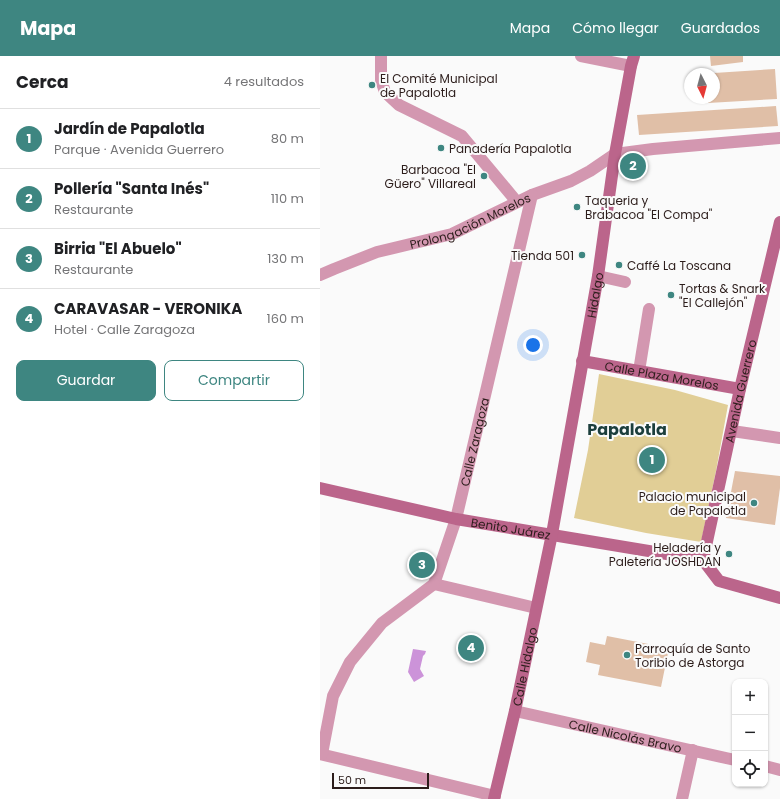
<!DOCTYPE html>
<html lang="es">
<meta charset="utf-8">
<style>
body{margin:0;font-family:Poppins,sans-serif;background:#f6f6f6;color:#202124}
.controls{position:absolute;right:12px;bottom:12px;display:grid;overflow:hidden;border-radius:8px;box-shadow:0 1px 3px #0004}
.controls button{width:36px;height:36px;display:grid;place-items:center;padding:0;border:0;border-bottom:1px solid #e0e0e0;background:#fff;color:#202124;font:20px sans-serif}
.compass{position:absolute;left:364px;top:12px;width:36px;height:36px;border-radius:50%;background:#fff;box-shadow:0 1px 3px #0004;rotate:174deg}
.scale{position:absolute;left:12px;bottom:10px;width:97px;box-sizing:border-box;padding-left:4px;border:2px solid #2c1d1b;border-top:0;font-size:11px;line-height:14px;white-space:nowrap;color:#2c1d1b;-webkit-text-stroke:3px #fafafa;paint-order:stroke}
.you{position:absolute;left:213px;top:289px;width:14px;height:14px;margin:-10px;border:3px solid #fff;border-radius:50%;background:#1a73e8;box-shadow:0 0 0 6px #1a73e833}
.badge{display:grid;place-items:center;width:26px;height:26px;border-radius:50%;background:#3e8681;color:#fff;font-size:13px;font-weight:700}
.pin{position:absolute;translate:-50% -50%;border:2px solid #fff;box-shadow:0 1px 4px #0006}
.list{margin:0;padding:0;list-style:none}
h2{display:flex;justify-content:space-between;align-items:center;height:52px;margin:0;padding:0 16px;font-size:17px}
h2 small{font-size:13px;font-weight:400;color:#757577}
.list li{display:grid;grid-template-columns:26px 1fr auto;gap:12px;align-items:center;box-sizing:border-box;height:60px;padding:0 16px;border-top:1px solid #e0e0e0}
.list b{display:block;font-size:15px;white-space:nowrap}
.list p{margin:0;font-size:13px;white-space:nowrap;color:#757577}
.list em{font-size:13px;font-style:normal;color:#757577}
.actions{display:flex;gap:8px;padding:12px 16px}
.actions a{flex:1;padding:9px 0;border:1px solid #3e8681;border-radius:8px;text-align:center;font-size:14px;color:#3e8681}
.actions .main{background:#3e8681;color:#fff}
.icon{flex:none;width:22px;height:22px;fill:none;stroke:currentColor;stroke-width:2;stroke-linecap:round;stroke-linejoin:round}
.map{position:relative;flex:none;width:460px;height:743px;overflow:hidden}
header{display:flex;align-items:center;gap:24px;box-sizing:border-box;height:56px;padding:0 20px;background:#3e8681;color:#fff}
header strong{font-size:19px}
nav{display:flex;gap:22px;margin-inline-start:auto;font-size:14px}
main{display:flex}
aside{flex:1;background:#fff}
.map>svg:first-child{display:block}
.green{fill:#e1ce96}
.water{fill:#cc93d9}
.building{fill:#e0bfa7}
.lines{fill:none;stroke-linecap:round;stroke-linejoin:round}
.street{stroke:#d397b0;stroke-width:12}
.secondary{stroke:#bb658b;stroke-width:12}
.poi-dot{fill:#3e8681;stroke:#fafafa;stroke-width:1.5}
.labels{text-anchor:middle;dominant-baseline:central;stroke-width:4;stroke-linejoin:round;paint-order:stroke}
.poi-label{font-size:12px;fill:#2c1d1b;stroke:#fafafa;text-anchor:start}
.street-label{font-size:12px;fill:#2c1d1b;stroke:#fafafa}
.district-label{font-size:16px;font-weight:bold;fill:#1c3e3c;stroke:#fafafa}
</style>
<header>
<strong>Mapa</strong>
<nav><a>Mapa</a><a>Cómo llegar</a><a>Guardados</a></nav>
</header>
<main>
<aside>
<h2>Cerca<small>4 resultados</small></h2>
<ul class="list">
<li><span class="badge">1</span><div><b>Jardín de Papalotla</b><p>Parque · Avenida Guerrero</p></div><em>80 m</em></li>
<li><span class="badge">2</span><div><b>Pollería &quot;Santa Inés&quot;</b><p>Restaurante</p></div><em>110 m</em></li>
<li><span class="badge">3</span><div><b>Birria &quot;El Abuelo&quot;</b><p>Restaurante</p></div><em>130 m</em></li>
<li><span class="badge">4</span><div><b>CARAVASAR - VERONIKA</b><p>Hotel · Calle Zaragoza</p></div><em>160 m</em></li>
</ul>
<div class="actions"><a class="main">Guardar</a><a>Compartir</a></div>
</aside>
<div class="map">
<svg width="460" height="743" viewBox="0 0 460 743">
<rect width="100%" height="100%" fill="#fafafa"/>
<!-- green -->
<path class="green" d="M279,318L355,334L408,349L396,415L381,486L326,477L254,462L268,394Z"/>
<!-- water -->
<path class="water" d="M93,593L106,595L105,598L103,600L100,613L104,620L94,626L88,616Z"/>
<!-- building -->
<g class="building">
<path d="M390,0H423V6L391,10Z"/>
<path d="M455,13L457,43L388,47L387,42H394V17Z"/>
<path d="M456,50L458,70L319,79L317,59Z"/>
<path d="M415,415L460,420V432L455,469L406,462Z"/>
<path d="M287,580L349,592L341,631L278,619L280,609L266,606L270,586L285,589Z"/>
</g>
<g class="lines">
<!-- street -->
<g class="street">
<path d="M61,0V24L65,36L79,49L142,80L197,146"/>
<path d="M261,0L311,10"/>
<path id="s1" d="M0,219L14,213L57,196L132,178L212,139L251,125L270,115L295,98L333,93L460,82"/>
<path d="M278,220L305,226"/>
<path d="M319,315L329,253"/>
<path d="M412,375L460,382"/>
<path id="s2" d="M114,528L136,463L212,139"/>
<path d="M114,528L216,552"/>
<path id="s3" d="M195,655L415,704"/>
<path d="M0,698L175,740"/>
<path d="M2,698L13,640L30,606L62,567L114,528"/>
<path d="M445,710L460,714"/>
<path d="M362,743L373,694"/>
</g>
<!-- secondary -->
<g class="secondary">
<path id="s4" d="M262,305L420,333"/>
<path id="s5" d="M0,432L136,463L383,504"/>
<path id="s6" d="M383,504L420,333L460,166"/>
<path d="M383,504L399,525L460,542"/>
<path id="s7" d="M174,743L195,655L232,478L278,220L295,98L311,10L314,0"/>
</g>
</g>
<!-- markers -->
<g class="poi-dot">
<circle cx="52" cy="29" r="4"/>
<circle cx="121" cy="92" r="4"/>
<circle cx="164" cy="120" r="4"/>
<circle cx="257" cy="151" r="4"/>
<circle cx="262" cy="199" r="4"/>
<circle cx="299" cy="209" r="4"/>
<circle cx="351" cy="239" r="4"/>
<circle cx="434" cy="447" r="4"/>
<circle cx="409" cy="498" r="4"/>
<circle cx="307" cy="599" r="4"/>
</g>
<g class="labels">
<!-- poi labels -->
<g class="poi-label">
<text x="60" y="22">El Comité Municipal<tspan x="60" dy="14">de Papalotla</tspan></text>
<text x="129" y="92">Panadería Papalotla</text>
<text x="156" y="113" text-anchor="end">Barbacoa "El<tspan x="156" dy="14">Güero" Villareal</tspan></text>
<text x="265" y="144">Taqueria y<tspan x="265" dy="14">Brabacoa "El Compa"</tspan></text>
<text x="254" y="199" text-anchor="end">Tienda 501</text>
<text x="307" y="209">Caffé La Toscana</text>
<text x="359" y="232">Tortas &amp; Snark<tspan x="359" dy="14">"El Callejón"</tspan></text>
<text x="426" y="440" text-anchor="end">Palacio municipal<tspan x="426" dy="14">de Papalotla</tspan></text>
<text x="401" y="491" text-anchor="end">Heladería y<tspan x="401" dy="14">Paletería JOSHDAN</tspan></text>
<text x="315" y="592">Parroquía de Santo<tspan x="315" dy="14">Toribio de Astorga</tspan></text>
</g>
<!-- street labels -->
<g class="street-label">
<text stroke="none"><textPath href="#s1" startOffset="160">Prolongación Morelos</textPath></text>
<text stroke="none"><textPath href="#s7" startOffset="514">Hidalgo</textPath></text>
<text stroke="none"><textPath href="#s4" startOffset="81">Calle Plaza Morelos</textPath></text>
<text stroke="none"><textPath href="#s6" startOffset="173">Avenida Guerrero</textPath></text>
<text stroke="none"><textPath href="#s2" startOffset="148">Calle Zaragoza</textPath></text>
<text stroke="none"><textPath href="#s5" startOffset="195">Benito Juárez</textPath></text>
<text stroke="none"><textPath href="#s7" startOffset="136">Calle Hidalgo</textPath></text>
<text stroke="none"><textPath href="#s3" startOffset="113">Calle Nicolás Bravo</textPath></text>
</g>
<!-- district labels -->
<g class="district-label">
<text x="307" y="373">Papalotla</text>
</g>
</g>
</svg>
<div class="controls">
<button>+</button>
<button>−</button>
<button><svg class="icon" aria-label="locate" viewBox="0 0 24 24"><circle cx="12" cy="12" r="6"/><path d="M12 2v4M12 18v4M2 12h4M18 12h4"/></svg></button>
</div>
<svg class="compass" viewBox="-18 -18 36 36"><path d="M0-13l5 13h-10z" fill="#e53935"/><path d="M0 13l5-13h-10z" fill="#757577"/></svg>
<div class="scale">50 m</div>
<div class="you"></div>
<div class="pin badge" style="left:332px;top:404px">1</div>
<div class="pin badge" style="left:313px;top:110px">2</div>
<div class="pin badge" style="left:102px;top:509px">3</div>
<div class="pin badge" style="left:151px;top:592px">4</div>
</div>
</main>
